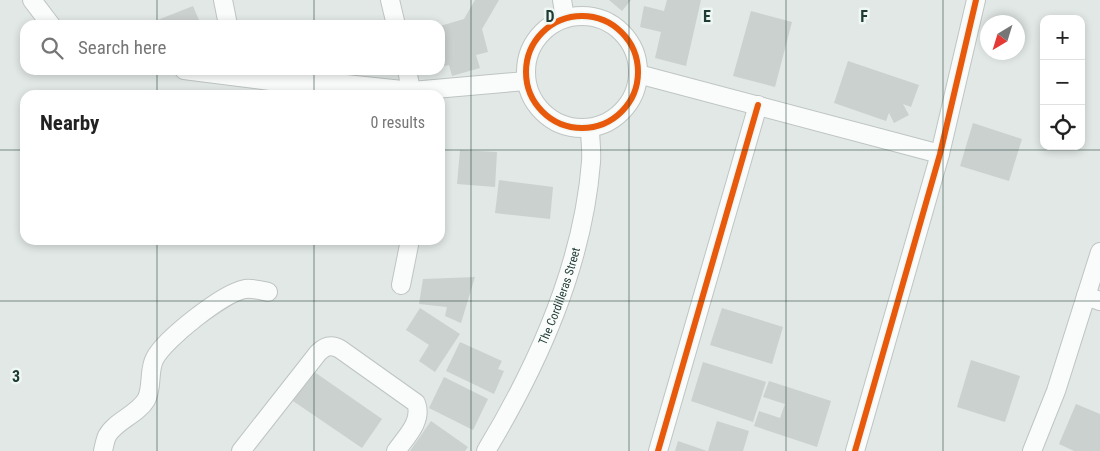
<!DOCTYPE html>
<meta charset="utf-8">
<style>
body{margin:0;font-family:"Roboto Condensed",sans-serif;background:#f2f2f2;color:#222}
.controls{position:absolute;right:15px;top:15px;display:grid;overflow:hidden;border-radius:10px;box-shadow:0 2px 8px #0003}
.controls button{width:45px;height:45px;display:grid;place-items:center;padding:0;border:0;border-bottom:1px solid #e0e0e0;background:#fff;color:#222;font:25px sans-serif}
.compass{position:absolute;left:980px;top:15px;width:45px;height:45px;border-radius:50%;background:#fff;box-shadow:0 2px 8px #0003;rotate:218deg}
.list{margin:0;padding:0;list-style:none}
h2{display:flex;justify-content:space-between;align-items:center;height:65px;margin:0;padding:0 20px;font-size:21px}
h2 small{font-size:16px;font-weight:400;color:#767676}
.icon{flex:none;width:28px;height:28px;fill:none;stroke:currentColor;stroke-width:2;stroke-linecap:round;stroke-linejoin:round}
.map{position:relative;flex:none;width:1100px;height:451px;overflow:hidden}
.search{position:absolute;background:#fff;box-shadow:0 2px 8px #0003;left:20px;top:20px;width:425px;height:55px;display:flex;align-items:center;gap:12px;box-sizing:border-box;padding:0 18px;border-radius:15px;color:#767676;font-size:19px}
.panel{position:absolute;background:#fff;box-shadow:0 2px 8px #0003;left:20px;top:90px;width:425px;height:155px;border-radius:15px}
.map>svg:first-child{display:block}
.building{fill:#cbd1cf}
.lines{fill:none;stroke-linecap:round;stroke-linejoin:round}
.minor-casing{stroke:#bec5c2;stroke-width:20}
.minor{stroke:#fafcfb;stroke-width:18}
.cycleway-casing{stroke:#eef7f3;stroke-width:9}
.cycleway{stroke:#e8590c;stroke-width:6}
.grid{fill:none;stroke:#1e3b34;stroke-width:1;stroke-opacity:0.55}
.labels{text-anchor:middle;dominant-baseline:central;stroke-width:5;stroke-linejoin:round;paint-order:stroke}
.street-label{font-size:12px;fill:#1e3b34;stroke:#eef7f3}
.grid-label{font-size:16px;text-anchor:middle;font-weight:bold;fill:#1e3b34;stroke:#eef7f3;stroke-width:5;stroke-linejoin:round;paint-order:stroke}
</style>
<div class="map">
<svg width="1100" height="451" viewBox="0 0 1100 451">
<rect width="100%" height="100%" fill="#e1e8e5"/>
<!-- building -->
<g class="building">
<path d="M475,0H499L482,29L488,52L476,55L480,68L452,76L449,65L440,67V26L464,19Z"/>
<path d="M609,0H631L622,11Z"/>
<path d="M667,0H701L686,66L655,58L661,32L640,27L644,6L664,11Z"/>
<path d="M193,6L201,25H145Z"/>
<path d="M751,11L792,22L775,87L733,76Z"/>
<path d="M848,61L919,85L911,107L903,104L909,115L894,123L889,113L886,121L834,103Z"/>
<path d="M973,123L1022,139L1009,181L960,166Z"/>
<path d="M460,150L497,152L495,187L457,184Z"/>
<path d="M499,180L553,187L550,219L495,213Z"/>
<path d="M475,277L461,323L445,316L447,307L419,304L423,279Z"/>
<path d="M420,308L460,334L435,372L419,361L429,345L406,330Z"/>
<path d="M722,308L783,327L772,364L710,345Z"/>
<path d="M460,342L502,361L498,369L504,371L494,394L446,371Z"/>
<path d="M971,360L1020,376L1005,422L957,407Z"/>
<path d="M703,362L766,382L753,422L691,401Z"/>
<path d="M313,371L382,419L362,448L293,401Z"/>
<path d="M444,377L488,399L473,430L429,408Z"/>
<path d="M769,381L831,401L817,447L754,426L759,411L780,418L785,404L763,397Z"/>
<path d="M1076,404L1100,414V451H1074L1059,444Z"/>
<path d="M431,421L468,447L465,451H410Z"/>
<path d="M717,421L749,431L743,451H708Z"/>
<path d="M678,441L707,451H675Z"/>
</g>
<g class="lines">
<!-- minor casing -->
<g class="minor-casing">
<g id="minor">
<path d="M32,0L51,25"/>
<path d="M223,0L228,25"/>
<path d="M390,0L396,25"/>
<path d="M562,0L565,18"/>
<circle cx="582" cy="72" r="56"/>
<path d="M184,70L286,83H336L412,91L526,81"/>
<path d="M407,70L412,95"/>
<path d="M638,74L940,154"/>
<path d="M401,285L410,240"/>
<path d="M1086,296L1100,301"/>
<path d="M103,451C104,446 105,441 107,436C115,421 137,415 146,400C153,388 148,370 155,358C165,339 223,293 245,289C253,288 260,290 268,292"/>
<path d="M241,451L318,353C325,346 331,344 340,349L416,403C423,421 406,437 396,451"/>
<path id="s1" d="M486,451C539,363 583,265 591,162C592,151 590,139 590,128"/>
<path d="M658,451L758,105"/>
<path d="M855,451L940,154L976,0"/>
<path d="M1032,451L1056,391L1100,252"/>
</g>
</g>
<!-- minor -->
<use href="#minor" class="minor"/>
<!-- cycleway casing -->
<g class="cycleway-casing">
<g id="cycleway">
<circle cx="582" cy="72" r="56"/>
<path d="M658,451L758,105"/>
<path d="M855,451L940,154L976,0"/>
</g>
</g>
<!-- cycleway -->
<use href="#cycleway" class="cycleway"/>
</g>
<!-- grid -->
<path class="grid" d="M157,0V25M314,0V25M471,0V451M629,0V451M786,0V451M943,0V451M157,70V95M314,70V95M0,150H25M440,150H1100M157,240V451M314,240V451M0,301H1100"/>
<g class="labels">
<!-- street labels -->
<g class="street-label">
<text stroke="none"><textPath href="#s1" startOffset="172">The Cordilleras Street</textPath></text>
</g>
</g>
<g class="grid-label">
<text x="550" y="22">D</text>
<text x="707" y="22">E</text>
<text x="864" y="22">F</text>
<text x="16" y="382">3</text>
</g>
</svg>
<div class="controls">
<button>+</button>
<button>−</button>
<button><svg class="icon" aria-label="locate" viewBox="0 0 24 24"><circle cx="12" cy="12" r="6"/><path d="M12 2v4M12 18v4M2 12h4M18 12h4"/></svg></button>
</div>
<svg class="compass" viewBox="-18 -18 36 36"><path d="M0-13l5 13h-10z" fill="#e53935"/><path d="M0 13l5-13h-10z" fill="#767676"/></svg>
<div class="search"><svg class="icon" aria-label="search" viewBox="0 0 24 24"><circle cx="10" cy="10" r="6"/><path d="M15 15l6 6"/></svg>Search here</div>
<section class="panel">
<h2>Nearby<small>0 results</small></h2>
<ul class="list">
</ul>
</section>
</div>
